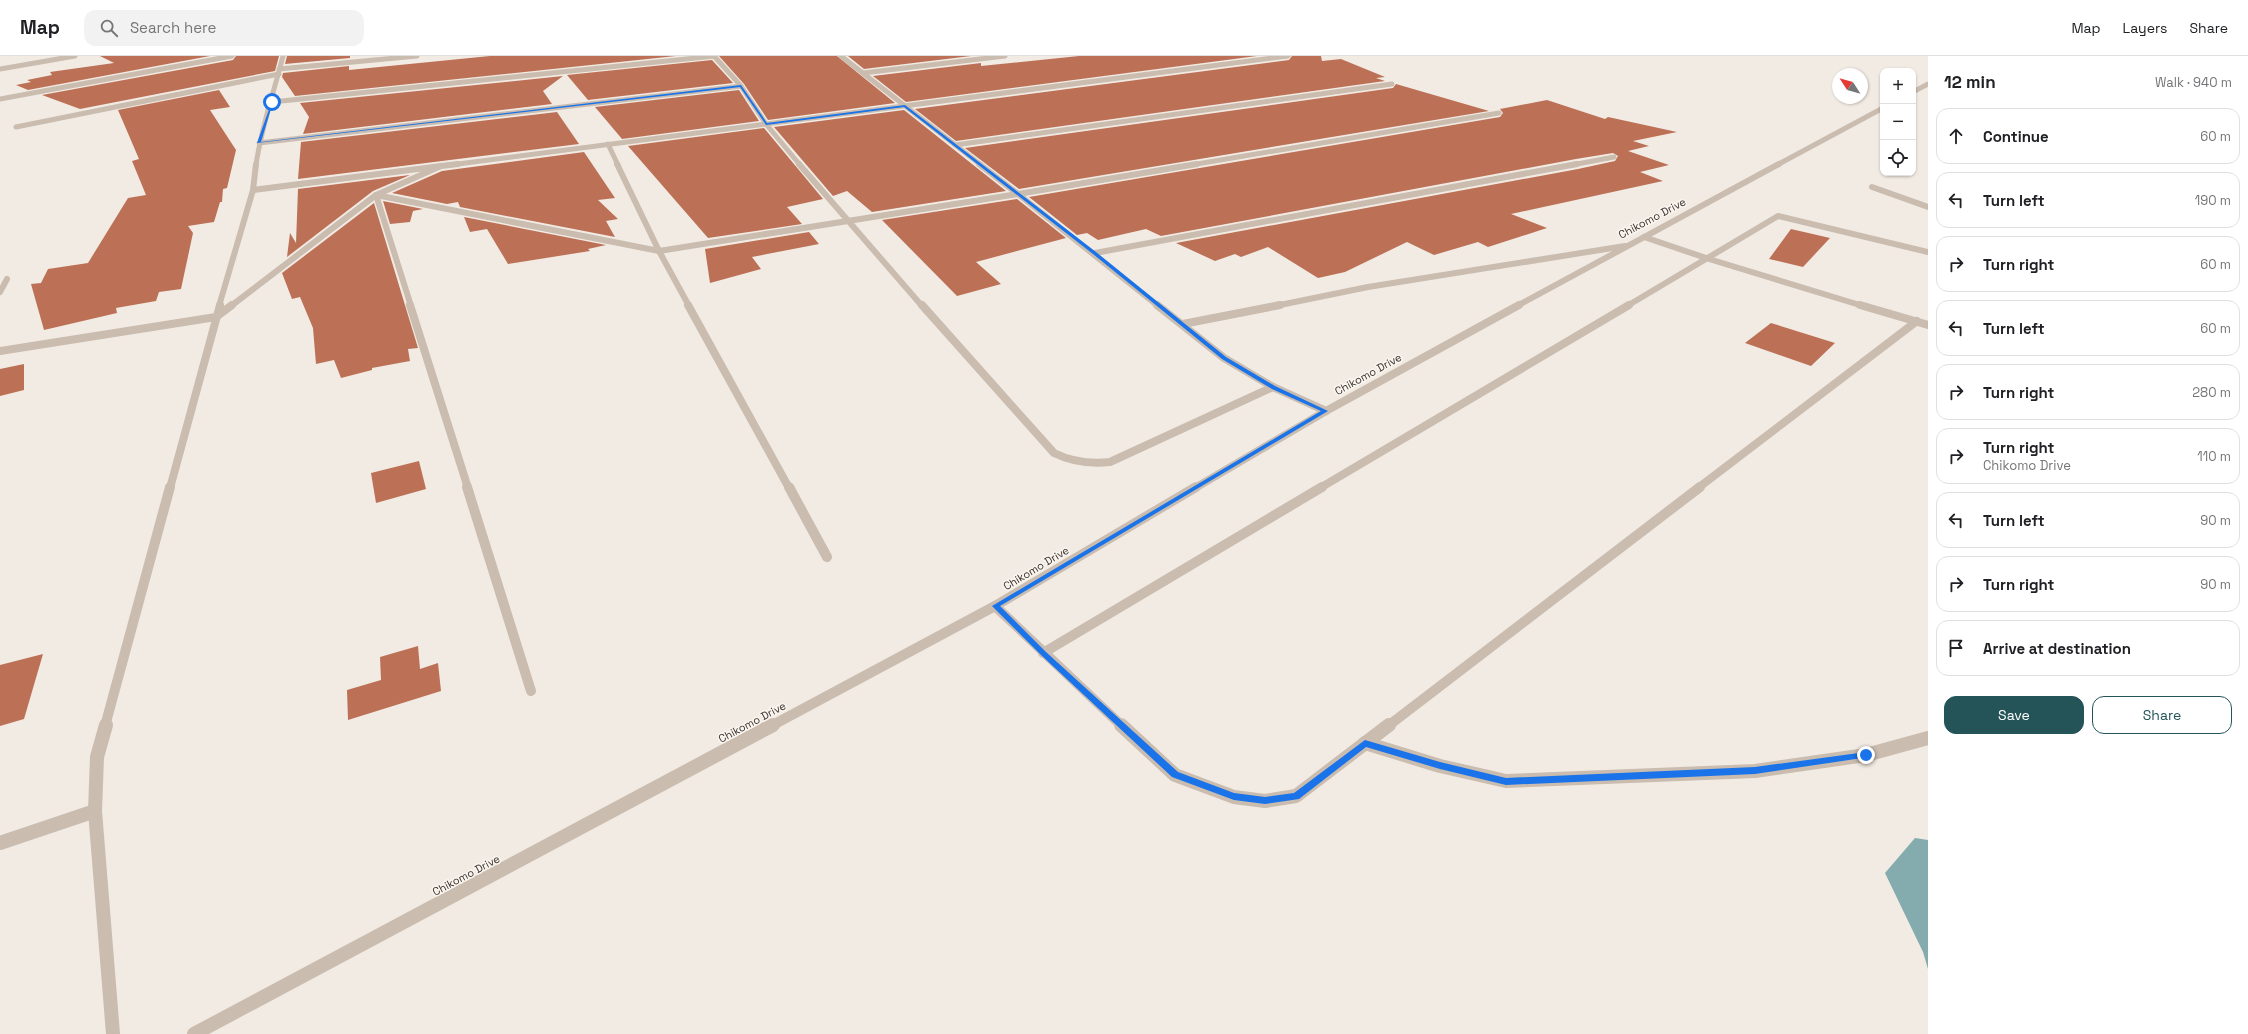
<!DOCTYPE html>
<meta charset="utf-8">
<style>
body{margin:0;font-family:"Space Grotesk",sans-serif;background:#f2f2f2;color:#202124}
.controls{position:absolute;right:12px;top:12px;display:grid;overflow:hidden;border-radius:8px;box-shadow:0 1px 3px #0004}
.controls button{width:36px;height:36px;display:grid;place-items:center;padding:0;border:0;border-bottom:1px solid #e0e0e0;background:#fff;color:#202124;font:20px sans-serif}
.compass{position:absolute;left:1832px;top:12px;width:36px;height:36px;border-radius:50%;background:#fff;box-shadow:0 1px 3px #0004;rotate:306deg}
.stop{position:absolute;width:12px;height:12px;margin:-9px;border:3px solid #1a73e8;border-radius:50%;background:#fff}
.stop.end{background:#1a73e8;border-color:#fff;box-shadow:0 1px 4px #0008}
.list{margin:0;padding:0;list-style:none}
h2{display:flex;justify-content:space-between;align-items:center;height:52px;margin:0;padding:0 16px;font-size:17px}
h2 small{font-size:13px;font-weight:400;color:#757577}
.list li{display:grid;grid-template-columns:26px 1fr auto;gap:12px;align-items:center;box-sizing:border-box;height:56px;margin:0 8px 8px;padding:0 8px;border:1px solid #e0e0e0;border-radius:12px}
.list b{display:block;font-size:15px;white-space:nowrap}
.list p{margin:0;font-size:13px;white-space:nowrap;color:#757577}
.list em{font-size:13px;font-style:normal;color:#757577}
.actions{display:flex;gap:8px;padding:12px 16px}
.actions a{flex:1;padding:9px 0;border:1px solid #255458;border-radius:12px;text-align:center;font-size:14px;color:#255458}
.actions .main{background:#255458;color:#fff}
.icon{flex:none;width:22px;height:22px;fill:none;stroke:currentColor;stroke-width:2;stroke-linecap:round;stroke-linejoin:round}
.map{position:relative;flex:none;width:1928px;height:978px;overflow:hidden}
header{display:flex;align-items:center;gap:24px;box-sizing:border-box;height:56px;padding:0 20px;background:#fff;border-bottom:1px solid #e0e0e0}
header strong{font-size:19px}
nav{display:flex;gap:22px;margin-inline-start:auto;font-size:14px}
.search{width:280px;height:36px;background:#f2f2f2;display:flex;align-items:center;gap:10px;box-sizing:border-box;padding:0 14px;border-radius:12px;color:#757577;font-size:15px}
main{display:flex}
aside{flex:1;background:#fff}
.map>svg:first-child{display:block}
.water{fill:#84abad}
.building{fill:#bc7157}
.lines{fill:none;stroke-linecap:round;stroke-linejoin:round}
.minor-far4{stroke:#cabcaf;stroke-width:5}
.minor-far3{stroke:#cabcaf;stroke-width:6}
.minor-far2{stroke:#cabcaf;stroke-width:8}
.minor-far1{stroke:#cabcaf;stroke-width:10}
.minor{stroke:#cabcaf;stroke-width:14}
.tertiary-far4{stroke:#cabcaf;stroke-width:5}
.tertiary-far3{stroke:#cabcaf;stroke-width:6}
.tertiary-far2{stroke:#cabcaf;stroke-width:8}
.tertiary-far1{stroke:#cabcaf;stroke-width:10}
.tertiary{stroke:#cabcaf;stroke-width:14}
.route{fill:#1a73e8}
.labels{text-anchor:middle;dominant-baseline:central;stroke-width:3;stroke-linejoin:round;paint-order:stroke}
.street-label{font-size:11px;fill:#39312d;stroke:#faf5ef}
</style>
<header>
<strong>Map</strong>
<div class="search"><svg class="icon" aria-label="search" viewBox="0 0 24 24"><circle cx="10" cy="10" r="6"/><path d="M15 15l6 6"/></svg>Search here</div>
<nav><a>Map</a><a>Layers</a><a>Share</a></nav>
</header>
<main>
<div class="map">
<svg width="1928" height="978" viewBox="0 0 1928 978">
<rect width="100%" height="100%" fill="#f2ebe3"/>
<!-- water -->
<path class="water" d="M1915,782L1928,784V913L1923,896L1885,817Z"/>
<!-- building -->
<g class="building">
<path d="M100,0H210L28,34L16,29L31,26L27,24L52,19L50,16L114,7Z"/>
<path d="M236,0H279L275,15L80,53L42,39L233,4Z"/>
<path d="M287,0H350V2L285,8Z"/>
<path d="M490,0H676L295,40L282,21L283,17L349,10V14Z"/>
<path d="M719,0H837L895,47L768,64L744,28Z"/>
<path d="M848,0H971L864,13Z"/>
<path d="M1079,0H1257L906,46L873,20L981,7V10Z"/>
<path d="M1292,0H1321L1322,5L1341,3L1385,21L1376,22L1385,25L956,85L915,53L1289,4Z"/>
<path d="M712,4L733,27L588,44L567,19Z"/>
<path d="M563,20L543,35L552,48L303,78L309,61L300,47Z"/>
<path d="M1396,28L1489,55L1019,133L965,92L1393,32Z"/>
<path d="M219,34L230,51L210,54L236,94L227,132L223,133L222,146H220L214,166L188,170L193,177L181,233L159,236L156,245L116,252L117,257L44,274L31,228L41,227L48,213L88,207L128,142L146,139L132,105L139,103L118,54Z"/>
<path d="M739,34L759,65L622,83L595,51Z"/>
<path d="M1547,44L1605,63L1608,61L1677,76L1633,85L1649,90L1628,95L1669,109L1640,116L1663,125L1511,158L1547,172L1488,191L1478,186L1434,199L1407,186L1345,216L1318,222L1268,191L1241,201L1235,198L1215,205L1176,187L1578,113L1615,105L1618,100L1613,97L1576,103L1161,180L1146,173L1098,184L1087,177L1077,179L1029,141L1500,61L1503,57L1500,53Z"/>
<path d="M904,54L1006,135L872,156L847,135L833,140L774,71Z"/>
<path d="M557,56L579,88L298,123L301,86Z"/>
<path d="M764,72L823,143L787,151L802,168L708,182L628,90Z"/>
<path d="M584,96L615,142L598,144L618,163L606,165L615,181L460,151L458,146L447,148L392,137L442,115Z"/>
<path d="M410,119L373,135L287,201L290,177L296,187L298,133Z"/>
<path d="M1017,143L1066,182L976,206L1001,228L957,240L882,164Z"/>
<path d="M383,145L423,153L413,155L410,166L390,168Z"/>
<path d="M374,147L418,292L408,293L410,305L372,312V314L341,322L334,304L316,308L313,272L300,241L292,243L282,217Z"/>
<path d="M464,161L606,189L588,193L590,195L508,208L487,173L470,176Z"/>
<path d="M1791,173L1830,182L1803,211L1769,203Z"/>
<path d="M809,176L819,188L752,201L761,213L710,227L705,193Z"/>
<path d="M1771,267L1835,287L1811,310L1745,287Z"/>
<path d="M24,308V334L0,340V313Z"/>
<path d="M419,405L426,433L376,447L371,417Z"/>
<path d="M418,590L420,613L438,607L441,635L348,664L347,634L381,624L380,601Z"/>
<path d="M43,598L24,663L0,670V609Z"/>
</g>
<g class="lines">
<!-- minor-far4 -->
<g class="minor-far4">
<path d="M714,0L741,30L766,68L800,109"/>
<path d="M841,0L981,109"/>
<path d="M0,13L75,0"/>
<path d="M279,13L417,0"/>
<path d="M863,17L1005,0"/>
<path d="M0,43L232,0"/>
<path d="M272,46L715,0"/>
<path d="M16,71L279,18"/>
<path d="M259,87L741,30"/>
<path d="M608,88L618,109"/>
<path d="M955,89L1392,28"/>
<path d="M450,109L1288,0"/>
<path d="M1191,109L1499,57"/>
<path d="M1572,109L1614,101"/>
</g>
<!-- minor-far3 -->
<g class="minor-far3">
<path d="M617,108L659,195L689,250"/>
<path d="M799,108L922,250"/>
<path d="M441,110L458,108"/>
<path d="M1872,131L1928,151"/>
<path d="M253,134L441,110L376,139L411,250"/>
<path d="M1018,138L1158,250"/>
<path d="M1018,138L1197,108"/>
<path d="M1095,197L1577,108"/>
<path d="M0,236L7,223"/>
<path d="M231,250L376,139L659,195L1018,138L979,108"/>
<path d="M1275,250L1368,231L1625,190"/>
<path d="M1627,250L1778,160L1928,196"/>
</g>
<!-- minor-far2 -->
<g class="minor-far2">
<path d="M410,249L468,432"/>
<path d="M688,249L789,432"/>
<path d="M922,249L1054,397C1072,406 1090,408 1110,406L1273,331L1224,302L1157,249"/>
<path d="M1183,268L1280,249"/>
<path d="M0,295L216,261L232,249"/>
<path d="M1273,331L1326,355"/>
<path d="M1320,432L1629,249"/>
<path d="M1698,432L1917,265"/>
</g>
<!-- minor-far1 -->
<g class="minor-far1">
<path d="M467,431L531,635"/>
<path d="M789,431L827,501"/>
<path d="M995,550L1122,670"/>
<path d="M1043,597L1322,431"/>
<path d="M1388,670L1700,431"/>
</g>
<!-- minor -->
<g class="minor">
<path d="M1121,669L1175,719L1234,741L1265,745L1296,740L1389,669"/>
<path d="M1365,687L1440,710L1506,725L1755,715L1866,699L1928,682"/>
<path d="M0,787L95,755"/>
</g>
<!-- tertiary-far4 -->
<g class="tertiary-far4">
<path d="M1913,36L1928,28"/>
<path d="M256,109C261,72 274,36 283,0"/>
<path d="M1777,109L1883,52"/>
</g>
<!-- tertiary-far3 -->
<g class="tertiary-far3">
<path d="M1644,181L1709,203L1863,250"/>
<path d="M219,250L253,134L256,108"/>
<path d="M1517,250L1779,108"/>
</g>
<!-- tertiary-far2 -->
<g class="tertiary-far2">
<path d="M1860,249L1928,269"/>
<path d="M170,432L220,249"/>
<path d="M1195,432L1326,355L1519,249"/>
</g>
<!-- tertiary-far1 -->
<g class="tertiary-far1">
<path d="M105,670L170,431"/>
<path d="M771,670L995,550L1196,431"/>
</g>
<!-- tertiary -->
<g class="tertiary">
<path d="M106,669L97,701L95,755L113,978"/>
<path d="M194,978L773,669"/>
</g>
</g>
<!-- route -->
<path class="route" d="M741,29L767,67L905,49L1096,196L1226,301L1275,330L1328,355L1000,550L1046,596L1178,716L1234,737L1265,741L1294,737L1365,684L1440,706L1506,722L1755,711L1866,696H1869V701L1755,718L1506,729L1440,713L1366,691L1299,743L1265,748L1234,744L1172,721L1041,599L992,550L1321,355L1272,333L1222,303L1093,198L904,51L766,69L740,31L257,87L272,45L273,46L261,86Z"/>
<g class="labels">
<!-- street labels -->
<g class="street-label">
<text transform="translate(1652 162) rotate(-28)">Chikomo Drive</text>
<text transform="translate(1368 318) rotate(-29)">Chikomo Drive</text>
<text transform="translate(1036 512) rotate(-31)">Chikomo Drive</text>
<text transform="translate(752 666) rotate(-28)">Chikomo Drive</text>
<text transform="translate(466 819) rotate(-28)">Chikomo Drive</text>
</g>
</g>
</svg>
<div class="controls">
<button>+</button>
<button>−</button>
<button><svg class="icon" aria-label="locate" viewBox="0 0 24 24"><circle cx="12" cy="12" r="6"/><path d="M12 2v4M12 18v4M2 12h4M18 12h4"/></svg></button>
</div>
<svg class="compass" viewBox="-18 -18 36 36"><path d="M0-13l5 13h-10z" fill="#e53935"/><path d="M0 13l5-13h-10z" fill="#757577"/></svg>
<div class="stop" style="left:272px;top:46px"></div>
<div class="stop end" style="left:1866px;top:699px"></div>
</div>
<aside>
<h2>12 min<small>Walk · 940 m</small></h2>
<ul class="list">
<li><svg class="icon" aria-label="ahead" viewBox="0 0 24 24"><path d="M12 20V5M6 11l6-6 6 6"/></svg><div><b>Continue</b></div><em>60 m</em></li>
<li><svg class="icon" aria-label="left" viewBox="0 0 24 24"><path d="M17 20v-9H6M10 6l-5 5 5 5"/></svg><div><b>Turn left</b></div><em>190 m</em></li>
<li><svg class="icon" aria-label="right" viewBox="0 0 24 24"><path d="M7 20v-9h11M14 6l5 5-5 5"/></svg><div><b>Turn right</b></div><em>60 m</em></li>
<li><svg class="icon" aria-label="left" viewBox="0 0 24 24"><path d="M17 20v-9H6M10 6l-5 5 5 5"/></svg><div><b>Turn left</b></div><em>60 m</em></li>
<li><svg class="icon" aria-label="right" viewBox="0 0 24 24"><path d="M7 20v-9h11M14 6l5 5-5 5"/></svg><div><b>Turn right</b></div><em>280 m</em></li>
<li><svg class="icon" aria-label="right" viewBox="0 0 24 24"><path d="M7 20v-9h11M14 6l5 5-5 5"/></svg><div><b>Turn right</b><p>Chikomo Drive</p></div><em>110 m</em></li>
<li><svg class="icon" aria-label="left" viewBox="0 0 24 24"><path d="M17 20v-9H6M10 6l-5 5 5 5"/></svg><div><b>Turn left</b></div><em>90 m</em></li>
<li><svg class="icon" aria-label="right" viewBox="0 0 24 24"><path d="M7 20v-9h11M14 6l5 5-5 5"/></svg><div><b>Turn right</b></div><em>90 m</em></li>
<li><svg class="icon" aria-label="arrive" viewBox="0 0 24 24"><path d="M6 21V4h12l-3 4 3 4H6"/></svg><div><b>Arrive at destination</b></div></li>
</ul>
<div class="actions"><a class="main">Save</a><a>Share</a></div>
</aside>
</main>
